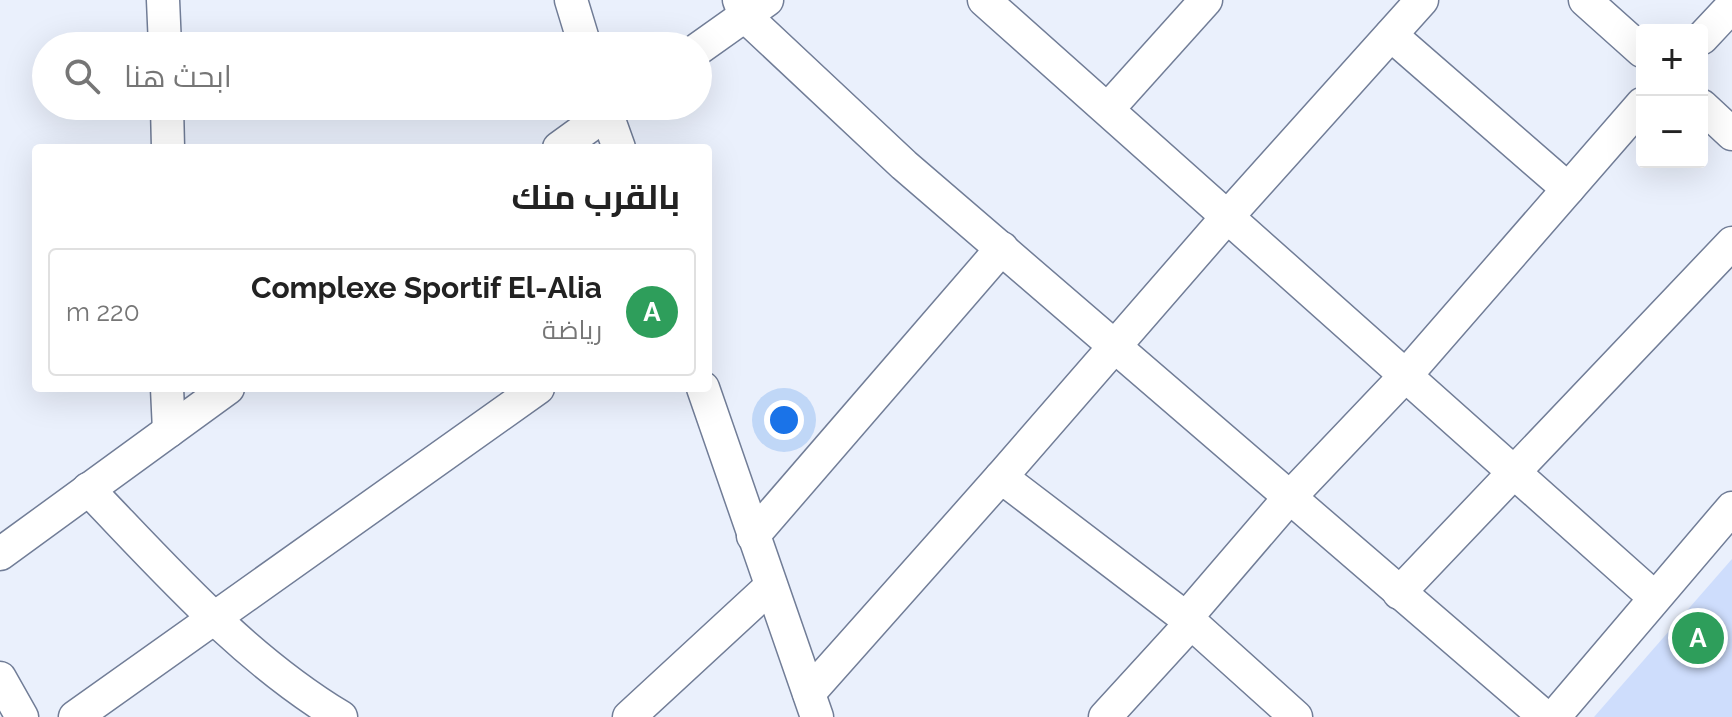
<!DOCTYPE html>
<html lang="ar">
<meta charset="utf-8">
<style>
body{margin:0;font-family:Raleway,Cairo,sans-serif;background:#f2f2f2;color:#222;direction:rtl}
.controls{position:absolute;right:24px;top:24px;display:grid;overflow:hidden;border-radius:8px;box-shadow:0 8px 32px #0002}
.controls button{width:72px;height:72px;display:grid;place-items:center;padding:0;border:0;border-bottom:2px solid #e0e0e0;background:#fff;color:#222;font:40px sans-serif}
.you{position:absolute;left:784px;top:420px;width:28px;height:28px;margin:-20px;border:6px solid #fff;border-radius:50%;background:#1a73e8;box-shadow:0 0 0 12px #1a73e833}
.badge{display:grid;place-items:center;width:52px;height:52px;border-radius:50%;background:#2563eb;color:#fff;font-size:26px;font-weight:700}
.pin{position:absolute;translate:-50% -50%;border:4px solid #fff;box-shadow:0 2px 8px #0006}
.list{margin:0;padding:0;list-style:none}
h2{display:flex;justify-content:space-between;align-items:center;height:104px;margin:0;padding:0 32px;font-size:34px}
h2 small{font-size:26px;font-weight:400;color:#767676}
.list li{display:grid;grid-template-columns:52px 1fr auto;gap:24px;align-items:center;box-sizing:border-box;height:128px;margin:0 16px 16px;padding:0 16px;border:2px solid #e0e0e0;border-radius:8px}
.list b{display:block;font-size:30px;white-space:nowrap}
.list p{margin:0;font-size:26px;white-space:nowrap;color:#767676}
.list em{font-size:26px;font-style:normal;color:#767676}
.icon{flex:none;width:44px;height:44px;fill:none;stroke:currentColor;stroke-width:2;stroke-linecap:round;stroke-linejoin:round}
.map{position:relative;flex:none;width:1732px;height:717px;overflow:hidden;direction:ltr}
.search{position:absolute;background:#fff;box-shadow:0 8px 32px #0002;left:32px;top:32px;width:680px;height:88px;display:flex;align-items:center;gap:20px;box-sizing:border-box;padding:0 28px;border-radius:44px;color:#767676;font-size:30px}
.panel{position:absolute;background:#fff;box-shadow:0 8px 32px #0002;left:32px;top:144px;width:680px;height:248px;border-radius:8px;direction:rtl}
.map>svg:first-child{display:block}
.green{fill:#ceddfc}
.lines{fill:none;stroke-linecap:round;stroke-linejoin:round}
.minor-casing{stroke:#717d97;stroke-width:35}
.minor{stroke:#fff;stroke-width:32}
</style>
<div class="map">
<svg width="1732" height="717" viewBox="0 0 1732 717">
<rect width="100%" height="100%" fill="#eaf0fc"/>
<!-- green -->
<path class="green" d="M1732,559V717H1594Z"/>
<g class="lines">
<!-- minor casing -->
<g class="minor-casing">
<g id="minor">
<path d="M163,0L165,46"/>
<path d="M571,0L585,46"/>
<path d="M739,0L745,16L904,165L1545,717"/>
<path d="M984,0L1654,597"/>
<path d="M1585,0L1642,51"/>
<path d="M1391,35L1568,189"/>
<path d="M1702,38L1732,6"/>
<path d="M698,49L767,0"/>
<path d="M167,106L168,148"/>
<path d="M604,106L619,148"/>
<path d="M1702,106L1732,134"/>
<path d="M1108,109L1206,0"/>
<path d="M559,148L617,106"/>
<path d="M167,388L169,431"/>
<path d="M703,388L817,717"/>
<path d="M1001,477L1228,216L1422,0"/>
<path d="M88,489C166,570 243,658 341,717"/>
<path d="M753,536L1002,248"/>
<path d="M0,554L228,388"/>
<path d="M1399,593L1732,243"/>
<path d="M1186,618L1289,498L1407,374L1642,104"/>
<path d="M0,678L22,717"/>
<path d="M809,693L1001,477L1186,618L1296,717"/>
<path d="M75,717L538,388"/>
<path d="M629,717L771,586"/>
<path d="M1105,717L1191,623"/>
<path d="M1554,717L1732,508"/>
</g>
</g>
<!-- minor -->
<use href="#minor" class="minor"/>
</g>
</svg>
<div class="controls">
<button>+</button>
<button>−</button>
</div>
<div class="you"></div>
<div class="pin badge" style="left:1698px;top:638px;background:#2e9e5b">A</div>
<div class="search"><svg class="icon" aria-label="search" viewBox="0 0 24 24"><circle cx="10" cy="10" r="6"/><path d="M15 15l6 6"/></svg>ابحث هنا</div>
<section class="panel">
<h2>بالقرب منك<small></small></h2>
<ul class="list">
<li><span class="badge" style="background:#2e9e5b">A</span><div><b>Complexe Sportif El-Alia</b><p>رياضة</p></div><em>220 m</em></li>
</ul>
</section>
</div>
